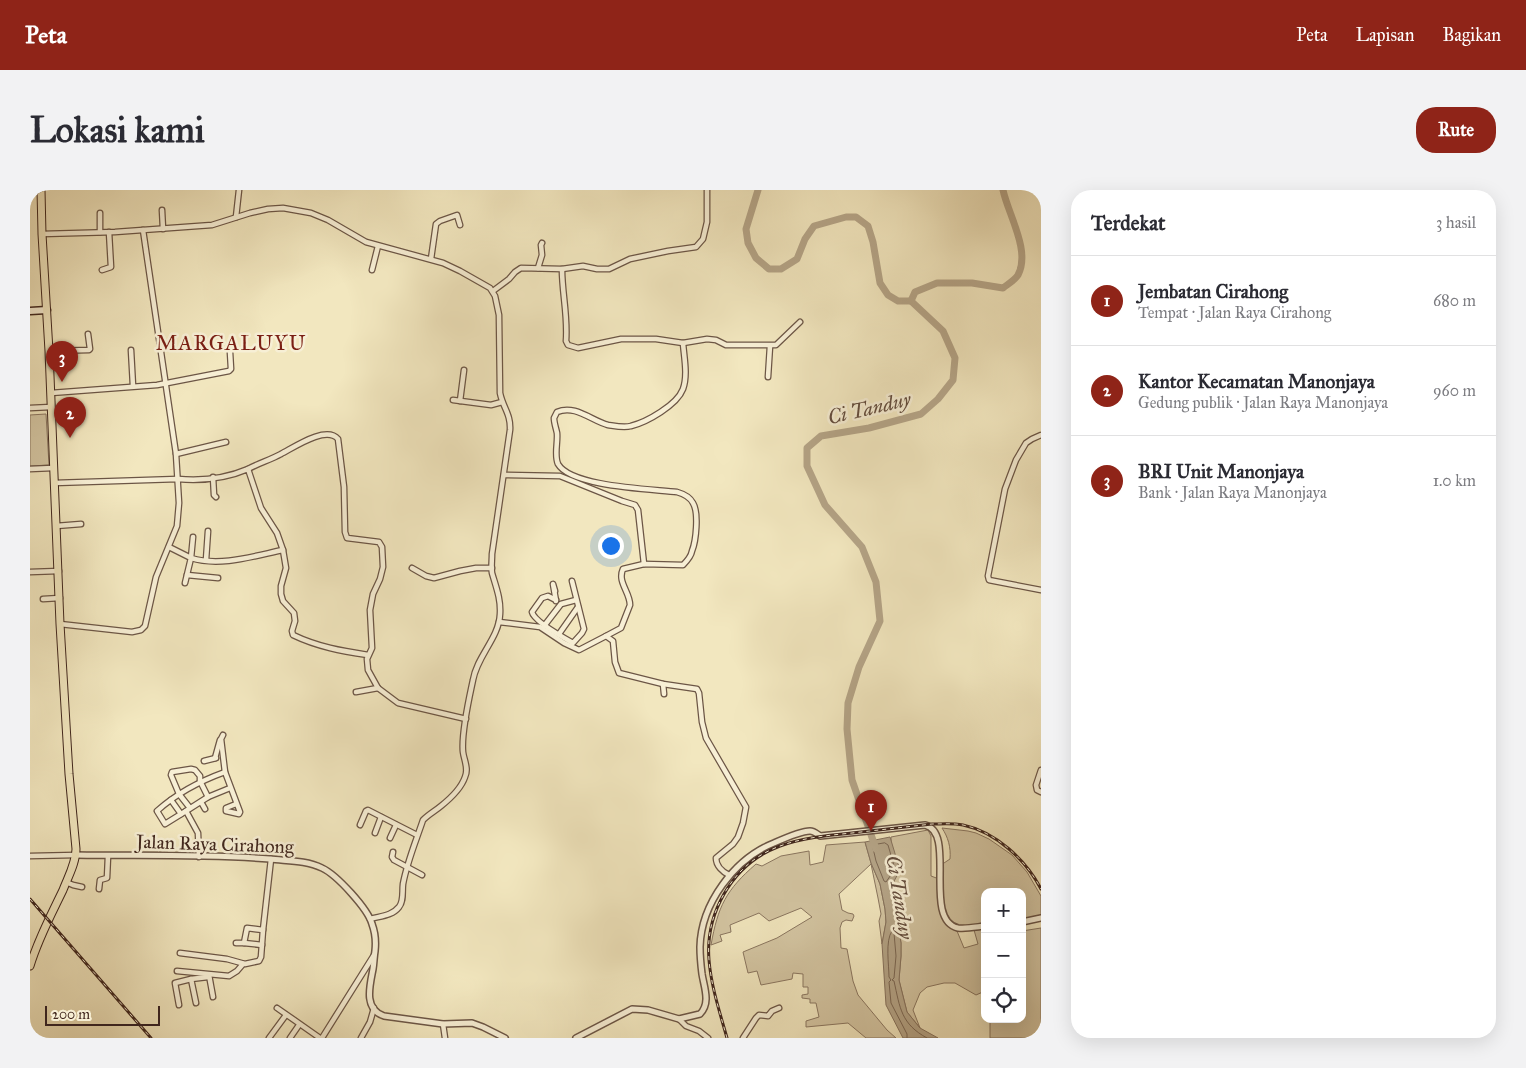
<!DOCTYPE html>
<html lang="id">
<meta charset="utf-8">
<style>
body{margin:0;font-family:"IM FELL Great Primer",serif;background:#f2f2f3;color:#2b2b33}
.controls{position:absolute;right:15px;bottom:15px;display:grid;overflow:hidden;border-radius:10px;box-shadow:0 5px 20px #0002}
.controls button{width:45px;height:45px;display:grid;place-items:center;padding:0;border:0;border-bottom:1px solid #e1e1e2;background:#fff;color:#2b2b33;font:25px sans-serif}
.scale{position:absolute;left:15px;bottom:12px;width:115px;box-sizing:border-box;padding-left:5px;border:2px solid #40261d;border-top:0;font-size:14px;line-height:18px;white-space:nowrap;color:#40261d;-webkit-text-stroke:4px #f7efd5;paint-order:stroke}
.you{position:absolute;left:580px;top:355px;width:18px;height:18px;margin:-12px;border:4px solid #fff;border-radius:50%;background:#1a73e8;box-shadow:0 0 0 8px #1a73e833}
.badge{display:grid;place-items:center;width:32px;height:32px;border-radius:50%;background:#8f2418;color:#fff;font-size:16px;font-weight:700}
.pin{position:absolute;translate:-50% -41px;filter:drop-shadow(0 1px 2px #0008)}
.pin::after{content:'';position:absolute;top:26px;width:18px;height:15px;background:inherit;clip-path:polygon(0 0,100% 0,50% 100%)}
.list{margin:0;padding:0;list-style:none}
h2{display:flex;justify-content:space-between;align-items:center;height:65px;margin:0;padding:0 20px;font-size:21px}
h2 small{font-size:16px;font-weight:400;color:#7c7c81}
.list li{display:grid;grid-template-columns:32px 1fr auto;gap:15px;align-items:center;box-sizing:border-box;height:90px;padding:0 20px;border-top:1px solid #e1e1e2}
.list b{display:block;font-size:19px;white-space:nowrap}
.list p{margin:0;font-size:16px;white-space:nowrap;color:#7c7c81}
.list em{font-size:16px;font-style:normal;color:#7c7c81}
.icon{flex:none;width:28px;height:28px;fill:none;stroke:currentColor;stroke-width:2;stroke-linecap:round;stroke-linejoin:round}
.map{position:relative;flex:none;width:1011px;height:848px;overflow:hidden;border-radius:20px}
header{display:flex;align-items:center;gap:30px;box-sizing:border-box;height:70px;padding:0 25px;background:#8f2418;color:#fff}
header strong{font-size:24px}
nav{display:flex;gap:28px;margin-inline-start:auto;font-size:18px}
.intro{display:flex;align-items:center;justify-content:space-between;box-sizing:border-box;height:120px;padding:0 30px}
h1{margin:0;font-size:35px}
.button{padding:12px 22px;border-radius:20px;background:#8f2418;color:#fff;font-size:18px;font-weight:700}
main{display:flex;gap:30px;padding:0 30px}
aside{flex:1;background:#fff;border-radius:20px;box-shadow:0 5px 20px #0002}
.map>svg:first-child{display:block}
.green{fill:#d4c6a3;stroke:#8a7660}
.water{fill:#b5a588;stroke:#86725d}
.lines{fill:none;stroke-linecap:round;stroke-linejoin:round}
.shore{stroke:#7a6652;stroke-width:1}
.river{stroke:#b5a588;stroke-width:7}
.minor-casing{stroke:#6c5646;stroke-width:7}
.tertiary-casing{stroke:#6c5646;stroke-width:8}
.secondary-casing{stroke:#40261d;stroke-width:9}
.primary-casing{stroke:#40261d;stroke-width:9}
.minor{stroke:#f7efd5;stroke-width:4.5}
.tertiary{stroke:#f7efd5;stroke-width:5}
.secondary{stroke:#f7efd5;stroke-width:6}
.primary{stroke:#f2e7bf;stroke-width:7}
.rail-casing{stroke:#40261d;stroke-width:3}
.rail{stroke:#f7efd5;stroke-width:1;stroke-dasharray:4;stroke-linecap:butt}
.labels{text-anchor:middle;dominant-baseline:central;stroke-width:5;stroke-linejoin:round;paint-order:stroke}
.street-label{font-size:19px;fill:#40261d;stroke:#f7efd5}
.water-label{font-size:20px;font-style:italic;fill:#634c3d;stroke:#f7efd5}
.quarter-label{font-size:21px;letter-spacing:1px;fill:#7a1f14;stroke:#f7efd5}
</style>
<header>
<strong>Peta</strong>
<nav><a>Peta</a><a>Lapisan</a><a>Bagikan</a></nav>
</header>
<div class="intro"><h1>Lokasi kami</h1><a class="button">Rute</a></div>
<main>
<div class="map">
<svg width="1011" height="848" viewBox="0 0 1011 848">
<rect width="100%" height="100%" fill="#f2e7bf"/>
<filter id="stains"><feTurbulence type="fractalNoise" baseFrequency=".004" numOctaves="4"/><feColorMatrix values="0 0 0 0 .2 0 0 0 0 .09 0 0 0 0 .02 0 0 0 .5 -.17"/></filter>
<radialGradient id="worn" r=".72"><stop offset=".6" stop-color="#630" stop-opacity="0"/><stop offset="1" stop-color="#630" stop-opacity=".3"/></radialGradient>
<!-- green -->
<g class="green">
<path d="M16,224L19,275L0,276V225Z"/>
<path d="M912,638L938,641L946,643L959,649L982,665L997,682L1011,706V727L992,730V702H955V709L953,710L955,735C948,735 933,738 927,736C909,730 912,691 911,675L920,669C921,657 918,647 912,638Z"/>
<path d="M898,640L901,646V686L909,689L910,716L913,728L919,736L927,741L934,758L948,754L944,740L955,739V801L946,805L925,793H914L897,797L890,803L883,820L890,838L877,822L869,790L871,766V753L862,695L861,647Z"/>
<path d="M835,652L841,673L850,694L855,719L856,732L852,754L849,731L851,724L848,708L841,674L809,704L812,720L818,723L823,724L824,726L822,731L816,730L812,732L810,738L811,758L817,759L823,791L828,805L857,840L866,848H836L818,833L776,837V831L789,827L786,813H780V809L772,808V805L778,804V797H773V784L763,783L762,789L731,795L727,781L718,783L713,762L747,748L782,727L771,718L739,731L729,723L700,735L701,742L690,745L692,751L681,755C688,716 696,700 726,674L732,676L751,666L779,661L780,675L793,672L796,655Z"/>
<path d="M1011,738V848H960V829H992V741Z"/>
</g>
<!-- water -->
<path class="water" d="M860,647L870,680L862,695L871,753V766L869,790L877,822L890,838L908,848H873L856,815L852,754L856,732L855,719L850,694L841,673L835,652Z"/>
<g class="lines">
<!-- shore -->
<g class="shore">
<path d="M855,653L858,655L865,679L856,692L854,691L846,671L843,658L844,655Z"/>
<path d="M877,848V844L861,813L859,792L861,790L859,787C859,775 855,751 862,741L864,743L866,766L864,788L862,790L864,791C870,818 871,834 897,848"/>
</g>
<!-- river -->
<g class="river">
<path d="M728,0L716,39L718,53L726,68L739,79H751L767,69L775,49L784,36L816,27H826L838,36L843,52L850,93L858,105L868,111H881"/>
<path d="M846,659L822,590L817,539L818,513L829,477L850,431L846,392L832,357L795,315L777,276V258L791,246L839,238L891,224L908,209L923,190L925,168L913,141L881,111L885,102L907,93H942L973,98C978,94 985,90 988,85C1001,61 978,24 973,0"/>
</g>
<!-- minor casing -->
<g class="minor-casing">
<g id="minor">
<path d="M132,20L133,39"/>
<path d="M70,23V42"/>
<path d="M206,27L209,0"/>
<path d="M12,44L85,42L182,35L220,23L238,19L253,18L281,23L298,30L336,52L413,73L430,81L460,98L465,106L469,125L470,203C473,218 481,224 480,240L462,364C462,371 461,377 462,383C466,397 471,409 470,424C469,448 447,466 443,490C439,509 431,543 433,562C434,570 439,579 435,587C431,599 421,608 411,616C405,621 399,624 393,630C386,651 377,672 373,694C372,702 374,711 369,717C362,726 350,726 340,729"/>
<path d="M401,69L406,34L410,31L427,25L430,35"/>
<path d="M508,78L512,65L511,55L512,53"/>
<path d="M532,79C532,103 538,126 536,151L538,155L548,158L591,149H626L653,153L677,149L686,150L696,155H746L770,132"/>
<path d="M72,80L81,77L79,42"/>
<path d="M342,80L348,56"/>
<path d="M463,101L479,89L485,82L491,78L532,79L553,76L567,79H579L600,69L638,61L666,57L673,49L677,32V0"/>
<path d="M101,160L103,196"/>
<path d="M19,161L59,160L60,159L58,144"/>
<path d="M738,187L740,156"/>
<path d="M21,203L127,195L199,181L201,179L200,162"/>
<path d="M423,210L461,215L472,212"/>
<path d="M430,211L434,180"/>
<path d="M0,218L21,217"/>
<path d="M1011,245L1002,249L996,253L986,270L975,299L958,386L959,390L964,391L1011,400"/>
<path d="M146,264L196,252"/>
<path d="M0,279L23,278"/>
<path d="M218,279C229,273 240,270 251,264C263,258 296,235 308,249L314,297L315,342L317,348L349,352L352,357L353,377L350,389L343,404L340,420L342,458L337,469L338,480L348,498L368,513L436,529"/>
<path d="M474,285L530,286L592,311L605,315L608,320L614,374"/>
<path d="M183,287L184,305L186,307"/>
<path d="M24,293L148,289C171,291 197,288 218,279L231,318L247,343L253,360L256,378L251,396V404L253,411L264,423L265,431L262,441L263,445C288,457 312,461 338,465"/>
<path d="M26,336L51,334"/>
<path d="M163,347L161,368C190,377 224,366 253,360"/>
<path d="M139,357L161,368L155,393"/>
<path d="M176,370L178,341"/>
<path d="M382,378L396,386L404,388L430,381L446,378H462"/>
<path d="M0,382L29,381"/>
<path d="M157,385L188,388"/>
<path d="M525,401L523,394L526,411"/>
<path d="M13,409L30,408"/>
<path d="M526,410L518,406L512,408L502,422C504,431 534,448 543,453L552,443L554,439L542,391"/>
<path d="M469,432L510,437L534,453L549,460L576,446L583,451L585,472L589,483L633,494L667,499L669,503L672,532L676,548L716,617L713,633L708,647L703,654L686,668C686,676 693,682 699,685"/>
<path d="M30,434L102,442L111,440L115,436L126,387L147,336L149,313L146,264L113,40"/>
<path d="M514,436L531,414L546,410"/>
<path d="M529,444L548,417"/>
<path d="M576,446L591,438L600,415C600,402 587,392 593,379L614,374L653,375C657,371 661,367 662,361C666,351 669,323 663,313C660,307 654,304 647,302C622,299 541,297 528,274C524,265 528,253 527,243C526,238 524,233 524,228L527,222C545,214 562,231 578,235C585,236 594,238 601,236C617,232 647,215 653,199C658,185 654,167 653,153"/>
<path d="M633,494L634,504"/>
<path d="M326,502L348,498"/>
<path d="M193,545L191,549L195,582L210,622L209,624L196,621V618L206,614"/>
<path d="M185,568L190,550"/>
<path d="M174,571L186,568"/>
<path d="M1011,580L1006,595L1007,600L1011,602"/>
<path d="M141,610L151,624"/>
<path d="M171,612L175,619"/>
<path d="M160,618L149,604L141,585L142,582L161,579L165,580L170,586V591L178,607"/>
<path d="M156,621L135,634L127,621C147,603 170,591 195,582"/>
<path d="M330,635L336,621L338,620L387,645"/>
<path d="M345,643L351,627"/>
<path d="M360,648L366,635"/>
<path d="M363,662L362,667L364,670L392,685"/>
<path d="M0,666L46,665"/>
<path d="M169,667L168,643L156,621L178,607L200,598"/>
<path d="M36,692L43,695L52,697"/>
<path d="M69,699L70,690L77,688L78,666"/>
<path d="M206,753H214L217,738L233,740"/>
<path d="M214,753L232,755"/>
<path d="M150,763L197,769L215,774L229,771L231,767L233,740L241,669"/>
<path d="M147,781L199,786L207,781L213,774"/>
<path d="M179,785L183,807"/>
<path d="M166,813L161,789L178,787"/>
<path d="M149,815L145,793L161,789"/>
<path d="M247,818L290,848"/>
<path d="M649,829L656,836L669,841L678,848"/>
<path d="M413,834L415,848"/>
<path d="M239,848L256,825"/>
<path d="M260,848L269,835"/>
<path d="M292,848L344,765"/>
<path d="M331,848L340,832L344,818"/>
<path d="M713,848L726,828L729,825L738,826L742,821L749,818"/>
</g>
</g>
<!-- tertiary casing -->
<g class="tertiary-casing">
<g id="tertiary">
<path d="M46,665C110,666 176,664 240,669C257,671 276,670 292,678C307,685 338,719 342,734C345,742 346,752 345,761C344,767 344,773 343,779C340,795 333,819 354,826L413,834L442,833L453,837L475,848"/>
<path d="M992,732L1011,728"/>
<path d="M546,848L602,819L618,820L649,829L670,824C681,813 674,797 672,784C671,776 670,766 670,757C671,714 704,669 744,653C753,649 771,641 780,641C784,641 787,644 790,646L895,635C927,642 892,730 928,738C936,739 946,737 955,736"/>
</g>
</g>
<!-- secondary casing -->
<g class="secondary-casing">
<path id="secondary" d="M0,121L17,120"/>
</g>
<!-- primary casing -->
<g class="primary-casing">
<path id="primary" d="M0,776C8,749 21,725 33,700C38,687 46,673 46,659L39,584L30,434L19,161L12,44L11,0"/>
</g>
<!-- minor -->
<use href="#minor" class="minor"/>
<!-- tertiary -->
<use href="#tertiary" class="tertiary"/>
<!-- secondary -->
<use href="#secondary" class="secondary"/>
<!-- primary -->
<use href="#primary" class="primary"/>
<!-- rail casing -->
<g class="rail-casing">
<g id="rail">
<path d="M0,709L121,848"/>
<path d="M697,848C690,823 681,796 679,770C677,746 682,725 694,704C723,653 770,648 822,643C849,640 875,637 902,634C912,634 923,633 933,635C966,642 996,670 1011,699"/>
</g>
</g>
<!-- rail -->
<use href="#rail" class="rail"/>
</g>
<g class="labels">
<!-- street labels -->
<g class="street-label">
<text transform="translate(185 654) rotate(2)">Jalan Raya Cirahong</text>
</g>
<!-- water labels -->
<g class="water-label">
<text transform="translate(839 218) rotate(-13)">Ci Tanduy</text>
<text transform="translate(870 707) rotate(81)">Ci Tanduy</text>
</g>
<!-- quarter labels -->
<g class="quarter-label">
<text x="201" y="153">MARGALUYU</text>
</g>
</g>
<rect width="100%" height="100%" filter="url(#stains)"/>
<rect width="100%" height="100%" fill="url(#worn)"/>
</svg>
<div class="controls">
<button>+</button>
<button>−</button>
<button><svg class="icon" aria-label="locate" viewBox="0 0 24 24"><circle cx="12" cy="12" r="6"/><path d="M12 2v4M12 18v4M2 12h4M18 12h4"/></svg></button>
</div>
<div class="scale">200 m</div>
<div class="you"></div>
<div class="pin badge" style="left:841px;top:641px">1</div>
<div class="pin badge" style="left:40px;top:248px">2</div>
<div class="pin badge" style="left:32px;top:192px">3</div>
</div>
<aside>
<h2>Terdekat<small>3 hasil</small></h2>
<ul class="list">
<li><span class="badge">1</span><div><b>Jembatan Cirahong</b><p>Tempat · Jalan Raya Cirahong</p></div><em>680 m</em></li>
<li><span class="badge">2</span><div><b>Kantor Kecamatan Manonjaya</b><p>Gedung publik · Jalan Raya Manonjaya</p></div><em>960 m</em></li>
<li><span class="badge">3</span><div><b>BRI Unit Manonjaya</b><p>Bank · Jalan Raya Manonjaya</p></div><em>1.0 km</em></li>
</ul>
</aside>
</main>
